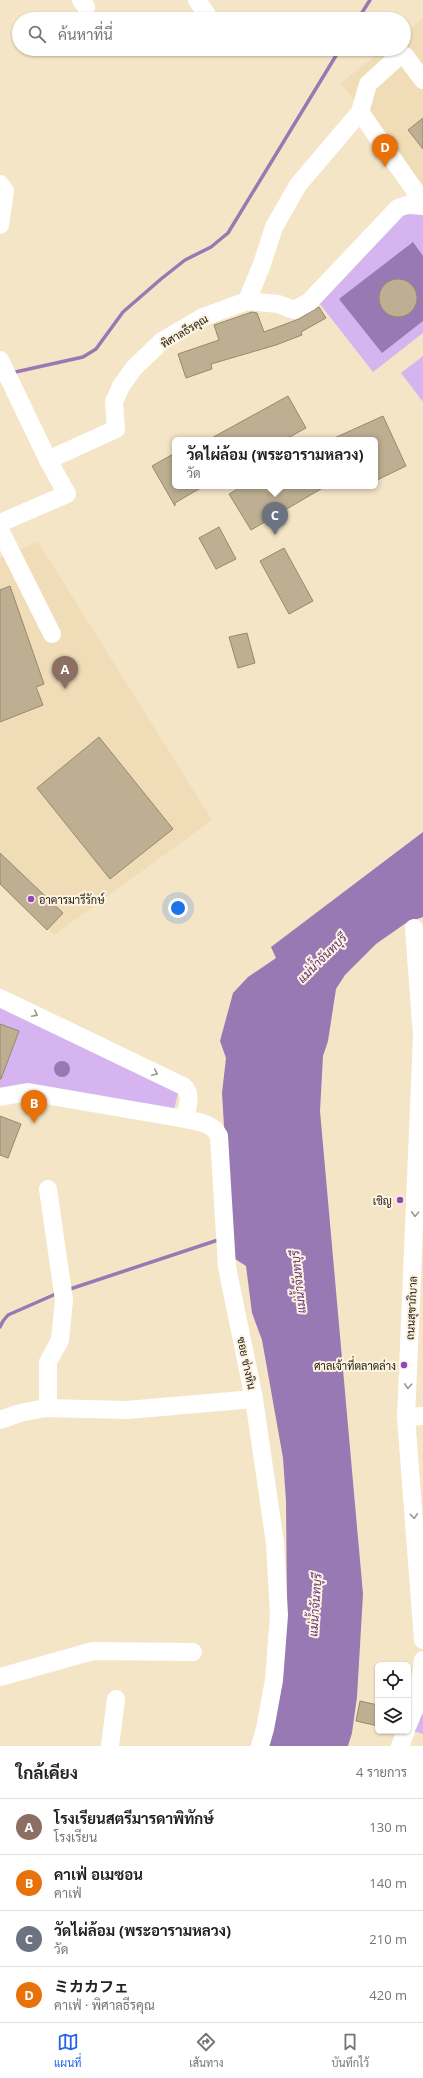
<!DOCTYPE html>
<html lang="th">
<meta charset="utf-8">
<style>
body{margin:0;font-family:"Open Sans","Noto Sans JP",Sarabun,sans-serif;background:#f2f2f2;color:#222}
.controls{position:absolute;right:12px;bottom:12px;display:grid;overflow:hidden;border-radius:6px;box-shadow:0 1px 3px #0004}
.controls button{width:36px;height:36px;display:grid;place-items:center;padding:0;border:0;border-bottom:1px solid #e0e0e0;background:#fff;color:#222;font:20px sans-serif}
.you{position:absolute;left:178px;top:908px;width:14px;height:14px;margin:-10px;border:3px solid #fff;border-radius:50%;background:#1a73e8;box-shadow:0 0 0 6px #1a73e833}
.badge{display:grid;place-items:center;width:26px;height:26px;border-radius:50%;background:#2563eb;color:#fff;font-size:13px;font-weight:700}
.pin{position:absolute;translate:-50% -33px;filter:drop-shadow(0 1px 2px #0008)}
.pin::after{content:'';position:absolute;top:21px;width:14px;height:12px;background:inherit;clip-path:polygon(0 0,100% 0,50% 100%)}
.popup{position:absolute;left:172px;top:437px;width:206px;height:52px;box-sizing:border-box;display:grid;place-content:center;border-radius:6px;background:#fff;filter:drop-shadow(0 1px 3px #0005);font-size:13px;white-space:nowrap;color:#767676}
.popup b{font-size:15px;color:#222}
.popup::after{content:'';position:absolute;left:50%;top:100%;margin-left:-8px;border:8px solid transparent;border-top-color:#fff}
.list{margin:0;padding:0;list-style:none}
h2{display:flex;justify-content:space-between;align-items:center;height:52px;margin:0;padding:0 16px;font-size:17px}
h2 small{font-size:13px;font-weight:400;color:#767676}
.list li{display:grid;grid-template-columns:26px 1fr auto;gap:12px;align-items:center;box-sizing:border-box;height:56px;padding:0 16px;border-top:1px solid #e0e0e0}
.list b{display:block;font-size:15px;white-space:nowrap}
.list p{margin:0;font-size:13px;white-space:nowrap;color:#767676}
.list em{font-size:13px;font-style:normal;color:#767676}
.icon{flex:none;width:22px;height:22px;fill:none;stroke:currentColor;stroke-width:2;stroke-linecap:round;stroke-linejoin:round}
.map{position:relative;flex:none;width:423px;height:1746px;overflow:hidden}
.search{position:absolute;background:#fff;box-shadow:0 1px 3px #0004;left:12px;right:12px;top:12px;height:44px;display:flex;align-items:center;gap:10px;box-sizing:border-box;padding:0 14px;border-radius:22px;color:#767676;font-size:15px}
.sheet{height:276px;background:#fff}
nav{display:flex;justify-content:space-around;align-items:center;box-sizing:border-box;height:56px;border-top:1px solid #e0e0e0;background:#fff;font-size:11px;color:#767676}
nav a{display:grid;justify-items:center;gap:2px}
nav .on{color:#2563eb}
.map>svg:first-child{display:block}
.built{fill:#f0dcb7}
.green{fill:#d5b4ef}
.water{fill:#9979b3}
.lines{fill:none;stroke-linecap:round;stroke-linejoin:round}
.stream{stroke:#9979b3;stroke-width:3.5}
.building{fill:#beaf92;stroke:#97896d}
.minor{stroke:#fff;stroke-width:18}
.oneway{stroke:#9a9893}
.poi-dot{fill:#8e48bc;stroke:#fdf3e1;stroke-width:1.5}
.labels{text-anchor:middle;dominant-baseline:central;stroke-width:4;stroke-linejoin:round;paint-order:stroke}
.street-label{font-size:11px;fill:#1f190e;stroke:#fdf3e1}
.poi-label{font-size:11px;fill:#1f190e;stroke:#fdf3e1;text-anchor:end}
.water-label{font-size:12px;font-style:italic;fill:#5d327a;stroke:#fdf3e1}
</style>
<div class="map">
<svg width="423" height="1746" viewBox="0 0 423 1746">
<rect width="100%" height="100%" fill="#f5e5c7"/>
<!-- built -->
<g class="built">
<path d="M423,18V187L341,83L384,49H404V33Z"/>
<path d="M38,542L212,820L54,935L0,881V558Z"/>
</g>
<!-- green -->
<g class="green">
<path d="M404,214L423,215V333L373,372L320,304Z"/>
<path d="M423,356V402L401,373Z"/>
<path d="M0,1006L179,1089L173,1114L0,1091Z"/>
<path d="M423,1714V1734L413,1731L419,1716Z"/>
</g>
<!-- water -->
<g class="water">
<path d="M413,242L423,256V321L382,353L339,299Z"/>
<path d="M423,832V917L406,923L376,944L345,975L336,989L328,1041L323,1056L320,1111L363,1594L357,1697L352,1733L348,1746H266L287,1610L286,1501L283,1458L262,1340L252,1313L246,1266L232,1257L222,1093L226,1058L220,1041L233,993L248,977L276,958L271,947Z"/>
<circle cx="62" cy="1069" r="8"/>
</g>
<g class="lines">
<!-- stream -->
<g class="stream">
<path d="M358,19L370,0"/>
<path d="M11,373L83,357L96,349L123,312L161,279L185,260L211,247L228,233L340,49"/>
<path d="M67,1290L221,1239"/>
<path d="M0,1327L3,1321L8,1315L58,1293"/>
</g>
</g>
<!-- building -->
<g class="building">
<path d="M423,118V149L408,130Z"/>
<circle cx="398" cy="298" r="19"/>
<path d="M319,307L326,318L301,332L302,335L276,345L211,364L212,369L186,378L178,354L219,340L214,325L252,312L257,313L264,332L299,319Z"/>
<path d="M288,396L306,428L284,440H208Z"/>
<path d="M383,416L406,466L375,481V440H330Z"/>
<path d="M175,453V486H204L175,503V506L152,466Z"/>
<path d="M243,486H326L251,530L229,494Z"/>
<path d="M219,527L236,559L216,569L199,538Z"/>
<path d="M284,548L313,601L289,614L260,561Z"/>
<path d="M10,586L44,684L36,687L43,705L0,722V590Z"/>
<path d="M247,633L255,663L238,668L229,637Z"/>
<path d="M99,737L173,829L110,879L37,788Z"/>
<path d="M0,853L63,913L47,930L0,884Z"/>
<path d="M0,1024L19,1031L1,1079H0Z"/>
<path d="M0,1116L21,1124L8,1158L0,1155Z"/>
<path d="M360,1701L378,1705V1726L356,1721Z"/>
</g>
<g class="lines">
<!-- minor -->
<g class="minor">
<path d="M81,0L86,7"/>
<path d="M197,0L210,19"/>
<path d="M360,112L368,84L399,56H405L423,80"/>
<path d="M0,184L5,191L0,225"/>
<path d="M247,301L262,264L274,227L298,185L360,112L423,202"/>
<path d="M0,360L48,460"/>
<path d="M0,523L67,494L48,460L116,429L114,402L121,386L134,368L162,341L203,317L247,301L278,304L294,310L309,302L398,208L410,204L423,206"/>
<path d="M0,530L52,634"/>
<path d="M414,928L422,1036L406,1417L423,1640"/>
<path d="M0,998L183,1086C193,1094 187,1108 185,1119"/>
<path d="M0,1097L28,1092L185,1119C198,1122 213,1123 219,1136L227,1267L254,1399L275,1543L279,1615L274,1680L265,1729L260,1746"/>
<path d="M48,1189L64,1300L60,1340L48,1362V1408"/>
<path d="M406,1417L423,1416"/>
<path d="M0,1420L20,1413L45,1408L127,1410L254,1399"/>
<path d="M0,1677L93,1651L193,1652"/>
<path d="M408,1725L416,1705L423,1660"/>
<path d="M110,1746L116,1699"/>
<path d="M400,1746L406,1731"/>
</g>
</g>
<!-- one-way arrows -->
<defs><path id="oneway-chevron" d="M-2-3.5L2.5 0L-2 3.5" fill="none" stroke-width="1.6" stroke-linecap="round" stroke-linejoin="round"/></defs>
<g class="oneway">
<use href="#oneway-chevron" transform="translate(35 1014) rotate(26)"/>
<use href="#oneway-chevron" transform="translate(155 1073) rotate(25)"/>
<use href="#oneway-chevron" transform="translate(415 1214) rotate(93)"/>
<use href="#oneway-chevron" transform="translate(408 1386) rotate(93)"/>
<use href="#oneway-chevron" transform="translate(414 1516) rotate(86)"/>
</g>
<!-- markers -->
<g class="poi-dot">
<circle cx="31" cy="899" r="4"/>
<circle cx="400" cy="1200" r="4"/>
<circle cx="404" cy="1365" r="4"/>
</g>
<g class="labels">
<!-- street labels -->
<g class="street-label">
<text transform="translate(184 331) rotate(-31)">พิศาลธีรคุณ</text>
<text transform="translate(411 1308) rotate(-87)">ถนนสุขาภิบาล</text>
<text transform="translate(247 1363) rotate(78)">ซอย ช่างหิน</text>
</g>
<!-- poi labels -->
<g class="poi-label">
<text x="39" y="899" text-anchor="start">อาคารมารีรักษ์</text>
<text x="392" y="1200">เชิญ</text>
<text x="396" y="1365">ศาลเจ้าที่ตลาดล่าง</text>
</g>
<!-- water labels -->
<g class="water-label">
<text transform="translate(322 958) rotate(-45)">แม่น้ำจันทบุรี</text>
<text transform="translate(298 1282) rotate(-96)">แม่น้ำจันทบุรี</text>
<text transform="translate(315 1605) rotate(-86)">แม่น้ำจันทบุรี</text>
</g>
</g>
</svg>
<div class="controls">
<button><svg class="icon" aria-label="locate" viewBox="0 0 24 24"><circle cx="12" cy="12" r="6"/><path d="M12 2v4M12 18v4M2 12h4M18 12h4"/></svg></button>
<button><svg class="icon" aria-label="layers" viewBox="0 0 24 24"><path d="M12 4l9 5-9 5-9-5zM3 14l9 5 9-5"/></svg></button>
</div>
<div class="you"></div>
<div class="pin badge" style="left:65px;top:689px;background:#8d6e63">A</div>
<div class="pin badge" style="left:34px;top:1123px;background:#e8710a">B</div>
<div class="pin badge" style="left:275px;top:535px;background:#6b7280">C</div>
<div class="popup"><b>วัดไผ่ล้อม (พระอารามหลวง)</b>วัด</div>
<div class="pin badge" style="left:385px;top:167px;background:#e8710a">D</div>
<div class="search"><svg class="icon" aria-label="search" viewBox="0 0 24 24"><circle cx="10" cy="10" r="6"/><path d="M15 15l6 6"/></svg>ค้นหาที่นี่</div>
</div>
<section class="sheet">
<h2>ใกล้เคียง<small>4 รายการ</small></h2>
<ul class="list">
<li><span class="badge" style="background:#8d6e63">A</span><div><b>โรงเรียนสตรีมารดาพิทักษ์</b><p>โรงเรียน</p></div><em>130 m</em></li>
<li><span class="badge" style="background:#e8710a">B</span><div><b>คาเฟ่ อเมซอน</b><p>คาเฟ่</p></div><em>140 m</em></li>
<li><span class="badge" style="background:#6b7280">C</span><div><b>วัดไผ่ล้อม (พระอารามหลวง)</b><p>วัด</p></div><em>210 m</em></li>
<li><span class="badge" style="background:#e8710a">D</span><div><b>ミカカフェ</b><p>คาเฟ่ · พิศาลธีรคุณ</p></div><em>420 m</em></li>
</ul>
</section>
<nav>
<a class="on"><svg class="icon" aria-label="map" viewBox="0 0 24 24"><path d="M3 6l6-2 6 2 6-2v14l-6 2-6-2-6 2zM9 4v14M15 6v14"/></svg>แผนที่</a>
<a><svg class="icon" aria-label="directions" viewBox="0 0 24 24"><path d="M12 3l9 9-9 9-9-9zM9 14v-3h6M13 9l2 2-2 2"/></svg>เส้นทาง</a>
<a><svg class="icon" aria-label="saved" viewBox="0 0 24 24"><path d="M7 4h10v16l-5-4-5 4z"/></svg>บันทึกไว้</a>
</nav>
